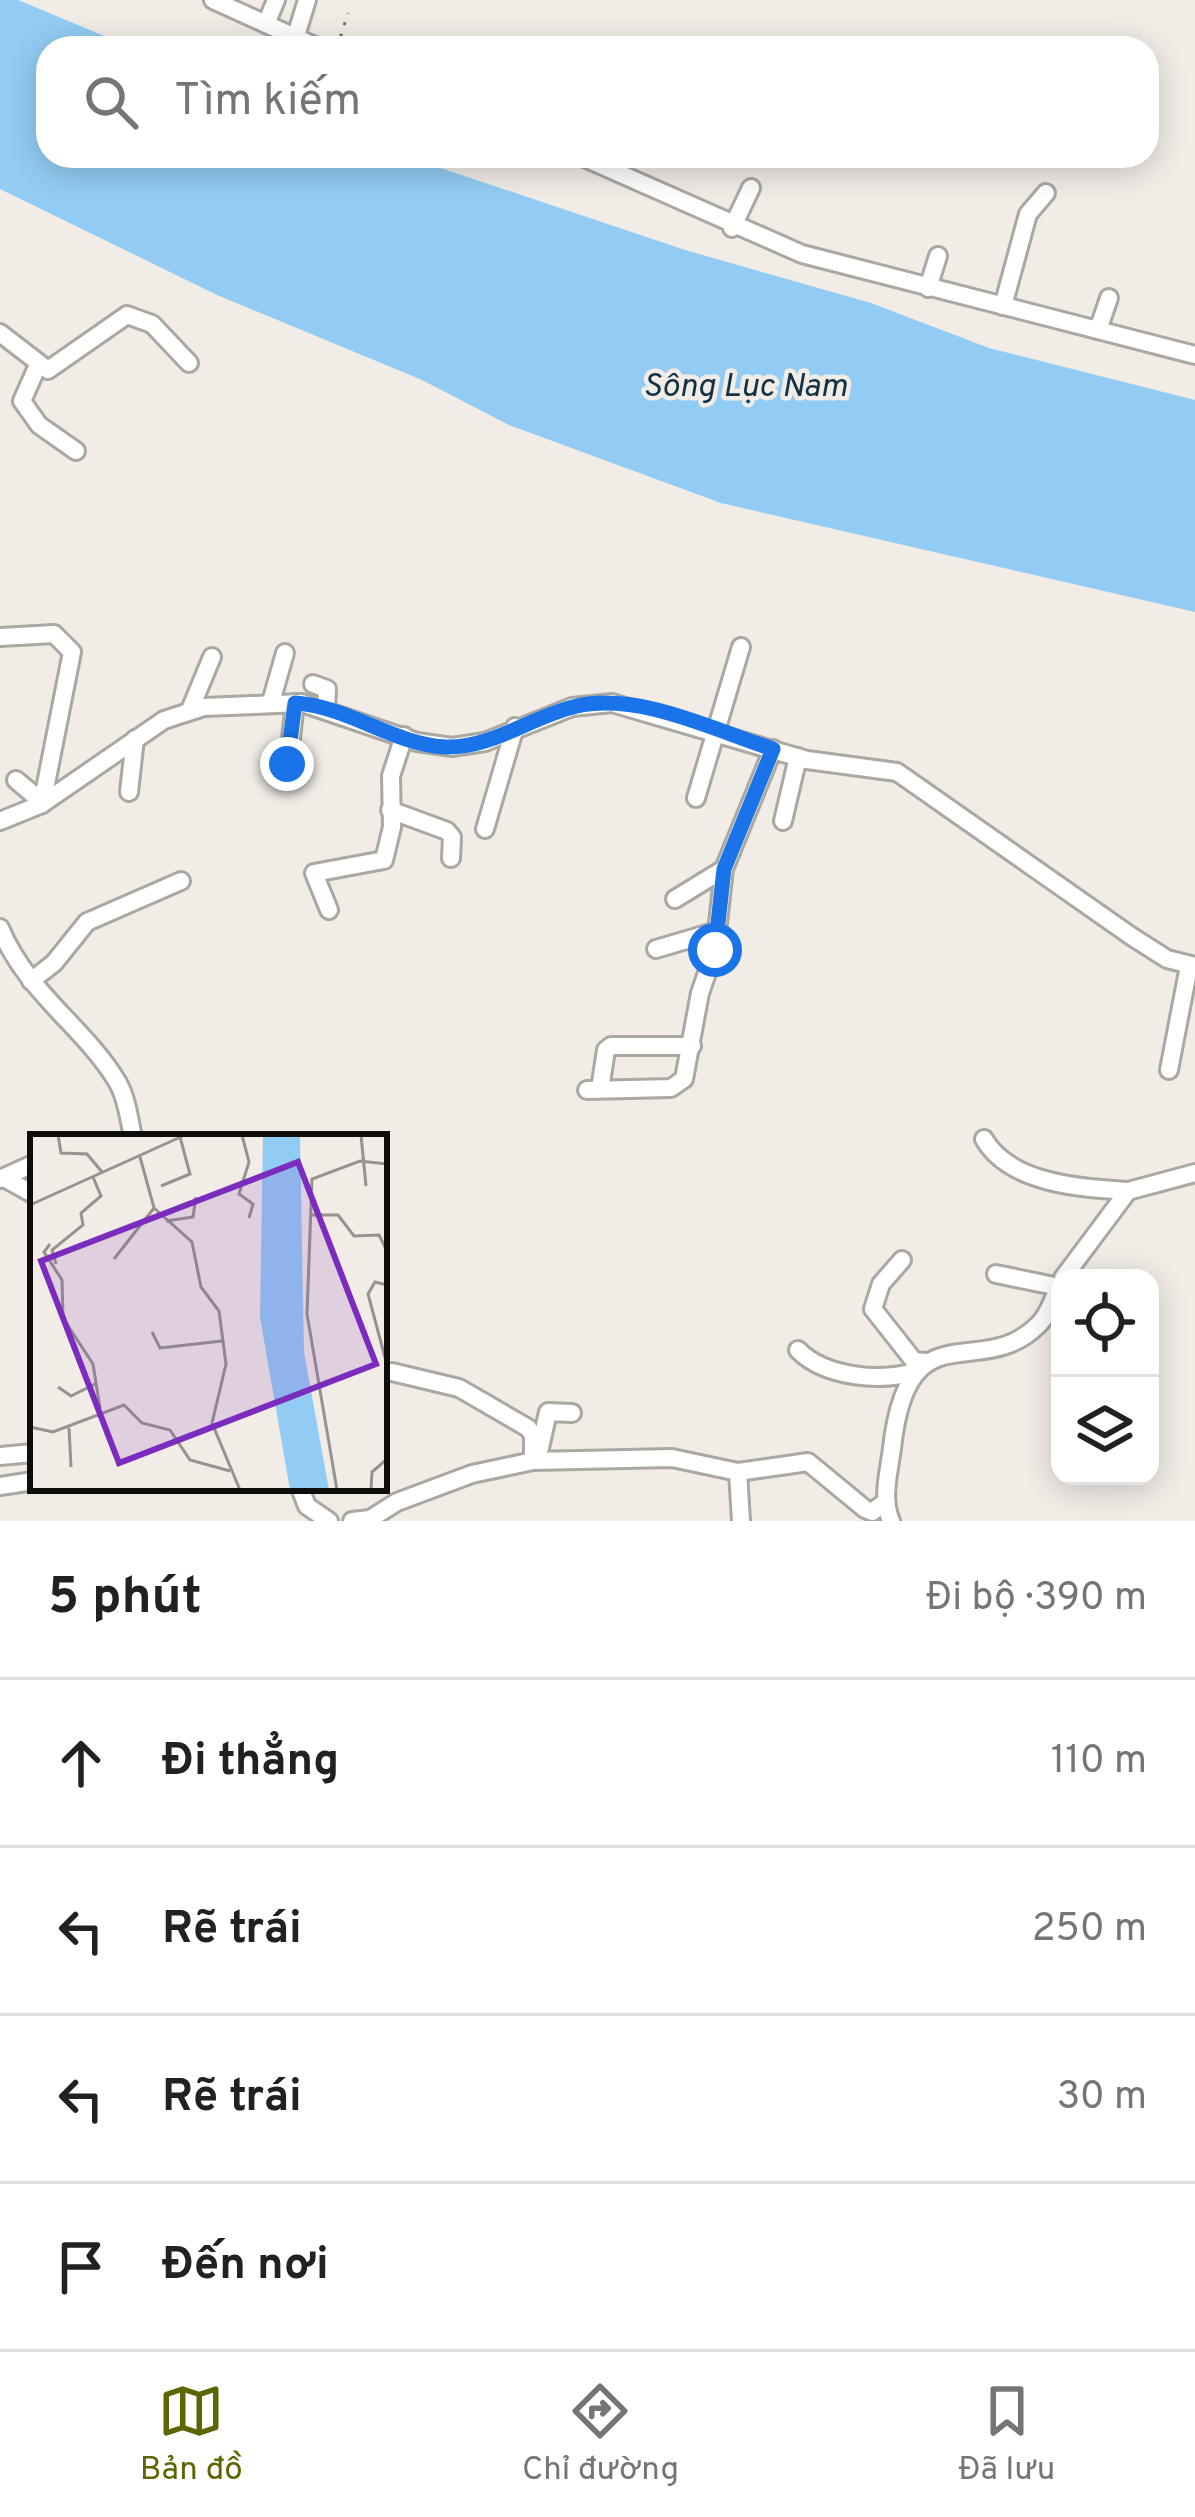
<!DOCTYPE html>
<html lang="vi">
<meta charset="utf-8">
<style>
body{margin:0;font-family:Overpass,sans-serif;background:#f2f2f2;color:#202124}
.controls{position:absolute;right:36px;bottom:36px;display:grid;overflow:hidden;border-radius:24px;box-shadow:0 6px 30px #0003}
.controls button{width:108px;height:108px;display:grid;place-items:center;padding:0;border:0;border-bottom:3px solid #e0e0e0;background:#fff;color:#202124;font:60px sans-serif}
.stop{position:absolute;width:36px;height:36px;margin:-27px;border:9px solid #1a73e8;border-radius:50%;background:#fff}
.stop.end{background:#1a73e8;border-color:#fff;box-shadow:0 3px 12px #0008}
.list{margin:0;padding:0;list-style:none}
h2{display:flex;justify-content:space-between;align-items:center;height:156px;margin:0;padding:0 48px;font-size:51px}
h2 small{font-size:39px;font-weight:400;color:#757577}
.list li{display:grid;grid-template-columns:78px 1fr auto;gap:36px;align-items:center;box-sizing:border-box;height:168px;padding:0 48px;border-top:3px solid #e0e0e0}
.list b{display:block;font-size:45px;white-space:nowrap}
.list em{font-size:39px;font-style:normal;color:#757577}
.icon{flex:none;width:66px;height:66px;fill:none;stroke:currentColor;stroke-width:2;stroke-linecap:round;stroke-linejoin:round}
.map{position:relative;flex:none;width:1195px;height:1521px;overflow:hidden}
.search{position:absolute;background:#fff;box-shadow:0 6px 30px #0003;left:36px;right:36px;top:36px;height:132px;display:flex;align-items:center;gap:30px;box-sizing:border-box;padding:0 42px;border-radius:36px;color:#757577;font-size:45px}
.sheet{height:828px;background:#fff}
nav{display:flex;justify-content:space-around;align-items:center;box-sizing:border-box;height:168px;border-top:3px solid #e0e0e0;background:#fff;font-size:33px;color:#757577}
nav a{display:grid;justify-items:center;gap:6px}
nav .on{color:#5e6505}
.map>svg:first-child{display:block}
.water{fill:#92ccf4}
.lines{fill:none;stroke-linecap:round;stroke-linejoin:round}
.minor-casing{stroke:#aba7a1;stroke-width:22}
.path{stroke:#75726e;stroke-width:3;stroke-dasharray:3 9;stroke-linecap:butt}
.minor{stroke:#fff;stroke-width:16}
.route{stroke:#1a73e8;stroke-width:15}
.labels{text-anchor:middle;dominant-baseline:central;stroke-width:9;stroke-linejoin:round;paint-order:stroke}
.water-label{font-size:33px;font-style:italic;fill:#103146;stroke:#f1ece6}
.inset-road{fill:none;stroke:#96938e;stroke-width:3}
.view{fill:#7b2cbf;fill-opacity:0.15;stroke:#7b2cbf;stroke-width:6}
.inset-edge{fill:none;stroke:#0e0d0b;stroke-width:6}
</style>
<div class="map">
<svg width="1195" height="1521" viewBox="0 0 1195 1521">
<rect width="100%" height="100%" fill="#f1ece6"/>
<!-- water -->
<path class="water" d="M0,0H18L133,48H48V156H405L685,250L871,303L989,348L1195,400V612L721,503L509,425L422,380L217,295L0,189Z"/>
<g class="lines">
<!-- minor casing -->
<g class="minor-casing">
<g id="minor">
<path d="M213,0L319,48"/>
<path d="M266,24L276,0"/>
<path d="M295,39L307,0"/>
<path d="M580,156L802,254L1195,355"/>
<path d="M732,228L751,188"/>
<path d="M928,288L938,256"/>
<path d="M1003,306L1028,214L1046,193"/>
<path d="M1098,330L1109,298"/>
<path d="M0,333L48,370L127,315L152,324L189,363"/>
<path d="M38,365L22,401L39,425L76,451"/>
<path d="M0,637L54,634L72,652L42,804"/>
<path d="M313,684L327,689L326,710"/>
<path d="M271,702L285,653"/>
<path d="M190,710L212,657"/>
<path d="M288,764L295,703"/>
<path d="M16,780L41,801"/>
<path d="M129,792L135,739"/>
<path d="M696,798L741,647"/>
<path d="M390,810L447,831L452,837L451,858"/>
<path d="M0,821L42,804L164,720L204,707L302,703L417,742L452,747L485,742L572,707L612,703L807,760L897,772L1131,936L1167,959L1195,966"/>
<path d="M783,821L798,757"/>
<path d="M485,829L515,727"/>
<path d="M675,899L724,869"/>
<path d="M329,910L314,873L384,860L392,827L391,776L404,736"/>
<path d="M0,928C28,995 86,1028 118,1083C127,1099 129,1119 133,1137"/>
<path d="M656,949L717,931"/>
<path d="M31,981L54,963L87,922L181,881"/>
<path d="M1169,1070L1189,966"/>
<path d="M600,1089L606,1050L611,1046H692"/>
<path d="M587,1090L671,1088L684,1079L700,993L715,950L724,869L773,749"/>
<path d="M984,1139C1010,1184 1081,1188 1128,1191"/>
<path d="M4,1178L33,1194"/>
<path d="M0,1179L33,1164"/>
<path d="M902,1260L881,1284L873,1309L914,1361L927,1362"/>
<path d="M996,1274L1059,1287"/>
<path d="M1063,1278L1128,1191L1195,1173"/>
<path d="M798,1350C824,1377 885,1384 918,1370"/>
<path d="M392,1372L459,1388L528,1428L533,1435V1461"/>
<path d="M540,1448L548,1412L572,1413"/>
<path d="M0,1456L33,1453"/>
<path d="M738,1472L741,1521"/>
<path d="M0,1486L33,1481"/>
<path d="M300,1488L307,1506L329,1521"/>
<path d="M352,1521L370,1519L397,1502L472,1474L533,1461L672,1458L738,1472L808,1462L865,1509L872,1512L884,1503"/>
<path d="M891,1521C881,1498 889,1473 892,1448C908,1305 980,1383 1038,1325C1049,1315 1054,1297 1060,1284"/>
</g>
</g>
<!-- path -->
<path class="path" d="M337,48L348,13"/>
<!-- minor -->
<use href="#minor" class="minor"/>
</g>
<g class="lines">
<!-- route -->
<path class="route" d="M287,764L295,703C347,706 393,744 445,747C491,749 532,716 577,706C639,692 714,730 773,749L724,869L715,950"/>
</g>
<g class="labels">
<!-- water labels -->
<g class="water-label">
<text x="745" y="388">Sông Lục Nam</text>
</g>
</g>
<!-- overview -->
<g transform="translate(30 1134)">
<rect width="357" height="357" fill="#f1ece6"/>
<path d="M270,1L274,218L299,356H260L230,183L233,1Z" fill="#92ccf4"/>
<path class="inset-road" d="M28,1L31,19L57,20L72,38M212,1L219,28L209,60L223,70L219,84M331,1L336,52M110,23L124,74L162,108L171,153L189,177L196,230L182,289L210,356M131,52L160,40L150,3M0,71L155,1M281,81H308L324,102L349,101L357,117M136,87L163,83L166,63M20,110L14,118L32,146L33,184L63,230L70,274M84,125L124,74M26,130L22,116L53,91L51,79L71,62L63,43M357,151L345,148L338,160L357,231M122,198L130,214L192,207M28,253L41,262L67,249M0,293L23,298L94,271L112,289L140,296L160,326L200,337M39,294L41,333M307,356L277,180L282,45L330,27L357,30M341,356L342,338L357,325"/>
<path class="view" d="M268,28L346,230L89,329L11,127Z"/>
<rect width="357" height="357" class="inset-edge"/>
</g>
</svg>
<div class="controls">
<button><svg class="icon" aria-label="locate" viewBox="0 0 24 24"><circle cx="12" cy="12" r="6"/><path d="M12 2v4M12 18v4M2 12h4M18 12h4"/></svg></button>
<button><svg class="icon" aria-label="layers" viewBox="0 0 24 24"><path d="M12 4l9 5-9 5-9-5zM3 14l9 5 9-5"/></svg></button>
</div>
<div class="stop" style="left:715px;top:950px"></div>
<div class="stop end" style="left:287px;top:764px"></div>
<div class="search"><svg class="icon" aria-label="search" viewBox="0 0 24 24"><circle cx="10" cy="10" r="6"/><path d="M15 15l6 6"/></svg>Tìm kiếm</div>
</div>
<section class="sheet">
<h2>5 phút<small>Đi bộ · 390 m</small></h2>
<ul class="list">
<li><svg class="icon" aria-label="ahead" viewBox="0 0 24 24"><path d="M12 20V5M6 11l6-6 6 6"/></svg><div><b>Đi thẳng</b></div><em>110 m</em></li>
<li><svg class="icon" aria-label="left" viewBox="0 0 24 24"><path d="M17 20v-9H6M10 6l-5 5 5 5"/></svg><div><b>Rẽ trái</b></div><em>250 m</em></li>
<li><svg class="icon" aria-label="left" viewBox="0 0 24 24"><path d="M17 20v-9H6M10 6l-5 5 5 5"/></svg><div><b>Rẽ trái</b></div><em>30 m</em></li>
<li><svg class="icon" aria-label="arrive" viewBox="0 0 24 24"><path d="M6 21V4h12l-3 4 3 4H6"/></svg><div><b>Đến nơi</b></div></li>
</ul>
</section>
<nav>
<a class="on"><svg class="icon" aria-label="map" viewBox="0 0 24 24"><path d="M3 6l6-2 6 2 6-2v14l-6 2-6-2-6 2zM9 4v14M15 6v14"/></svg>Bản đồ</a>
<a><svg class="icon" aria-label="directions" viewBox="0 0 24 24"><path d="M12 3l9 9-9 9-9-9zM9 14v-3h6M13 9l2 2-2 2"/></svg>Chỉ đường</a>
<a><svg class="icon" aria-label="saved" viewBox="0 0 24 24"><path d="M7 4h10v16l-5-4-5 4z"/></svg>Đã lưu</a>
</nav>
